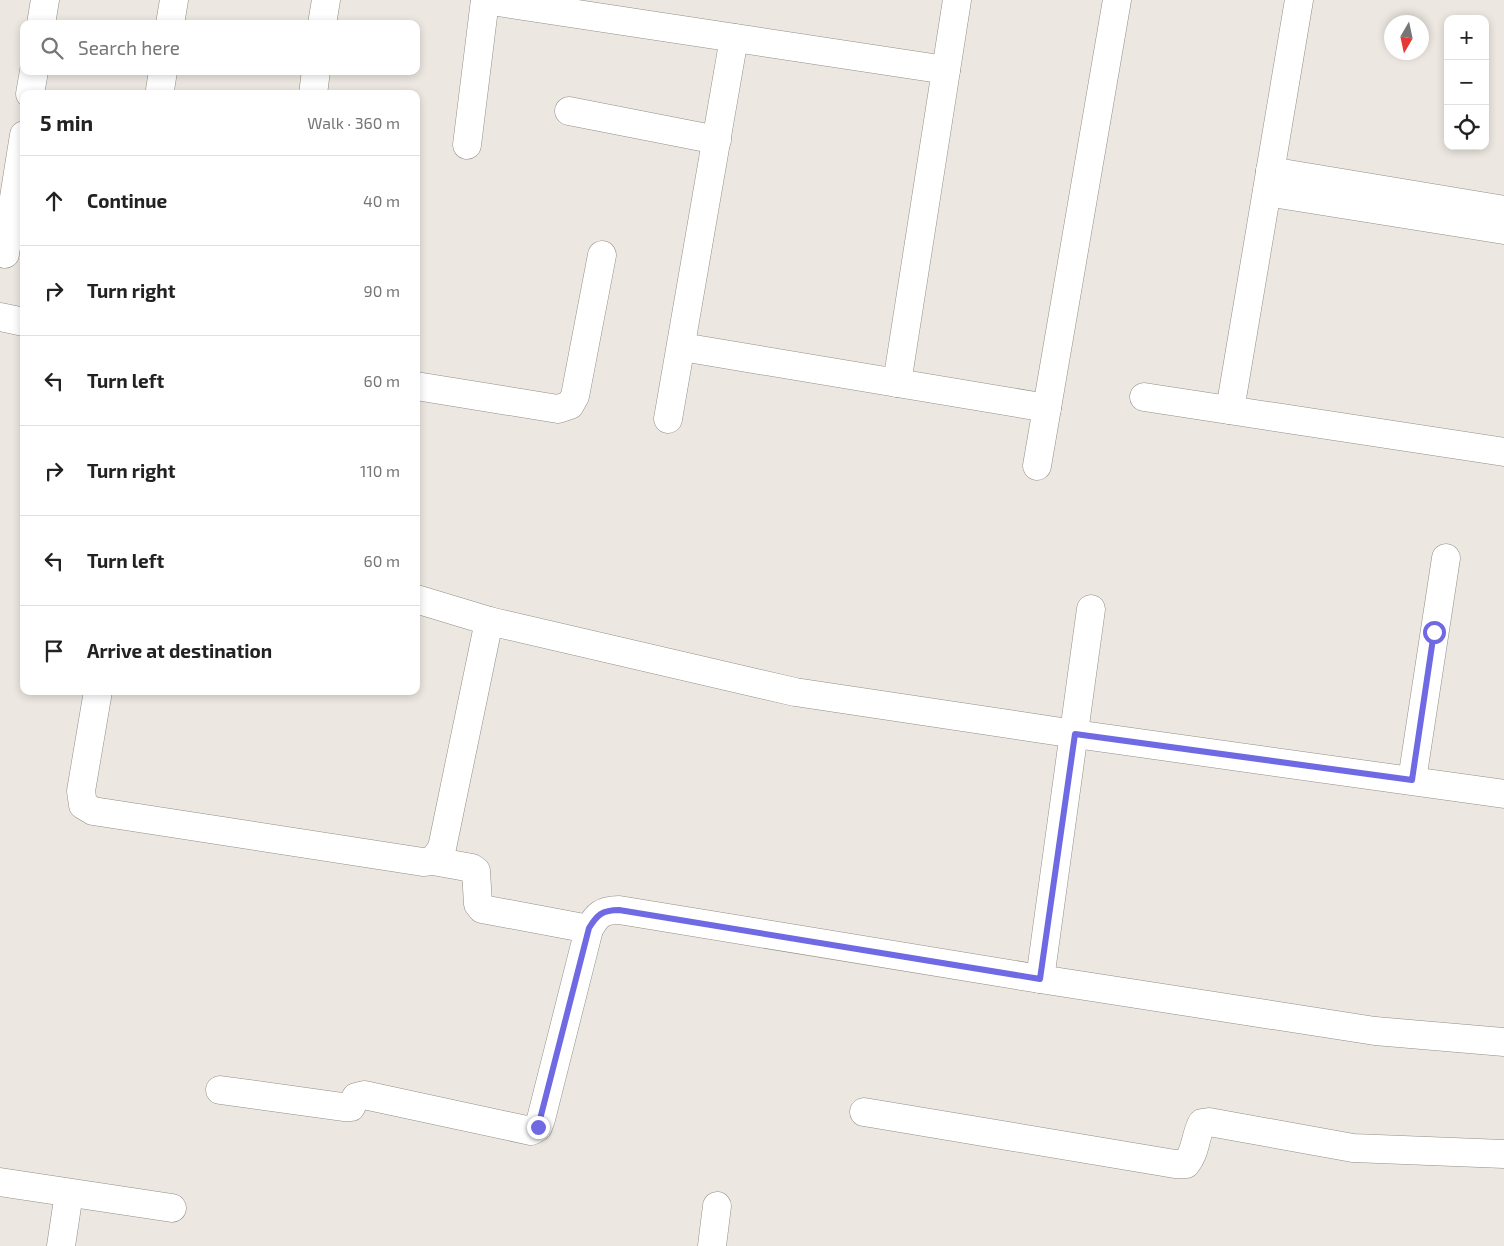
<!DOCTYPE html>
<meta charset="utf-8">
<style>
body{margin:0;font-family:"Exo 2",sans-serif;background:#f6f6f6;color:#222}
.controls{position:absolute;right:15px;top:15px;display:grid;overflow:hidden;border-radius:10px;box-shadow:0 2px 8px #0003}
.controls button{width:45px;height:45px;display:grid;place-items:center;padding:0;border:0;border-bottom:1px solid #e0e0e0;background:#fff;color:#222;font:25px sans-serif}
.compass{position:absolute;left:1384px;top:15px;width:45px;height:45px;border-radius:50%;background:#fff;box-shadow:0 2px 8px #0003;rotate:189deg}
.stop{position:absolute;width:15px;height:15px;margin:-11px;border:4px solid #6f69e3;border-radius:50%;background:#fff}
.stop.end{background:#6f69e3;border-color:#fff;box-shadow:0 1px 5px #0008}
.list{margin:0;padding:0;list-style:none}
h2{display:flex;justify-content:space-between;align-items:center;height:65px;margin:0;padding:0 20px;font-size:21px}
h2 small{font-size:16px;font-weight:400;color:#767676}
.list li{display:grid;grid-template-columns:32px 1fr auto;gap:15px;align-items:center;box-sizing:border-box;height:90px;padding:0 20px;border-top:1px solid #e0e0e0}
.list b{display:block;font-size:19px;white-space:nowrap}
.list em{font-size:16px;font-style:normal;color:#767676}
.icon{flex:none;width:28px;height:28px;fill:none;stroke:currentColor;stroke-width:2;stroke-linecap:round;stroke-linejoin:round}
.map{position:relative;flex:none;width:1504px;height:1246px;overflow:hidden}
.search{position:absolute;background:#fff;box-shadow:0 2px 8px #0003;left:20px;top:20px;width:400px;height:55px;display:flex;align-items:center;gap:12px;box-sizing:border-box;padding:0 18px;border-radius:10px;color:#767676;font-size:19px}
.panel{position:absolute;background:#fff;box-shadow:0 2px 8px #0003;left:20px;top:90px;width:400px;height:605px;border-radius:10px}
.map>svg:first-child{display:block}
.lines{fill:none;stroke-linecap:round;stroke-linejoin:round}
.minor-casing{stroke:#938e88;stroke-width:29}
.minor{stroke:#fff;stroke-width:28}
.route{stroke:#6f69e3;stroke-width:6}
</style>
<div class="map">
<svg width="1504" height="1246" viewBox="0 0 1504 1246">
<rect width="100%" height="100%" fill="#ece7e0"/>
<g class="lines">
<!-- minor casing -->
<g class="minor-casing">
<g id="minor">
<path d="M485,0L946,70"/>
<path d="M41,24L45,0"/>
<path d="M170,24L174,0"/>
<path d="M322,24L326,0"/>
<path d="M160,90L163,71"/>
<path d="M30,94L34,71"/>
<path d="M313,94L316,71"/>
<path d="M569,111L717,140"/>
<path d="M467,145L485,0"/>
<path d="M1270,171L1504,210"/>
<path d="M1267,192L1504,230"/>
<path d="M5,254L24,135"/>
<path d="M0,317L24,322"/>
<path d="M682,347L1047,408"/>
<path d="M897,383L957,0"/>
<path d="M416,386L558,409L570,405L575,396L602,255"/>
<path d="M1144,397L1504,452"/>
<path d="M1230,410L1299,0"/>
<path d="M668,419L734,38"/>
<path d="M1037,466L1117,0"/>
<path d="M416,599L489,621L795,692L1075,734L1504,794"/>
<path d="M98,691L81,791L83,805L93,811L423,862L433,861L442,848L489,621"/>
<path d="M1412,780L1446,558"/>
<path d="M433,861L472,868L476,871L478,904L482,909L589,929"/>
<path d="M1040,979L1091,609"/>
<path d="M220,1090L343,1107H351L356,1097L364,1095L531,1131L538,1127L541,1119L589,929C597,915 602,910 619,910L1040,979L1375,1031L1504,1042"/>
<path d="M864,1112L1175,1164H1186C1196,1152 1195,1136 1202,1123L1209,1122L1353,1148L1504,1154"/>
<path d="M0,1182L172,1208"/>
<path d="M61,1246L69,1193"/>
<path d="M712,1246L717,1206"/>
</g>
</g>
<!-- minor -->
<use href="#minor" class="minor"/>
</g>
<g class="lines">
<!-- route -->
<path class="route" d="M538,1127L589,928C597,915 602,910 619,910L1040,979L1075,734L1412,780L1434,632"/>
</g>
</svg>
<div class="controls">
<button>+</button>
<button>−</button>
<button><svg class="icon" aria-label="locate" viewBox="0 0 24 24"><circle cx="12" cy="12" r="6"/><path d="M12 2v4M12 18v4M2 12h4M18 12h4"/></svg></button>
</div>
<svg class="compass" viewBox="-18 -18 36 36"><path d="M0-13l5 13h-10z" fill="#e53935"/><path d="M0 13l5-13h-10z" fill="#767676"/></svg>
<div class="stop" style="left:1434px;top:632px"></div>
<div class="stop end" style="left:538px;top:1127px"></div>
<div class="search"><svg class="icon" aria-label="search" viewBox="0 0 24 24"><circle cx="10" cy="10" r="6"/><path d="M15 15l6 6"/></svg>Search here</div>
<section class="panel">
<h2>5 min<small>Walk · 360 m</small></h2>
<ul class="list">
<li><svg class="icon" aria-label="ahead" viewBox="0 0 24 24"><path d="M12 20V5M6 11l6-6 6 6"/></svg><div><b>Continue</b></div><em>40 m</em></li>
<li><svg class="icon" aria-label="right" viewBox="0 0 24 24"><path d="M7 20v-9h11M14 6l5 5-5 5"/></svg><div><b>Turn right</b></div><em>90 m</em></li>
<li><svg class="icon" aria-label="left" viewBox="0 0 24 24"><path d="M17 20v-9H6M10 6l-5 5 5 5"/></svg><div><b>Turn left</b></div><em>60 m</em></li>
<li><svg class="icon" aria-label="right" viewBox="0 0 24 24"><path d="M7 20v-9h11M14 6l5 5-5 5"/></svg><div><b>Turn right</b></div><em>110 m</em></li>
<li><svg class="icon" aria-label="left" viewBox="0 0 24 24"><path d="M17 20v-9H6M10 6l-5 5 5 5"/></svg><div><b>Turn left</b></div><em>60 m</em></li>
<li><svg class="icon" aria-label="arrive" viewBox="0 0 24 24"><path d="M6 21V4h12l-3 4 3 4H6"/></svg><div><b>Arrive at destination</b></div></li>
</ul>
</section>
</div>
